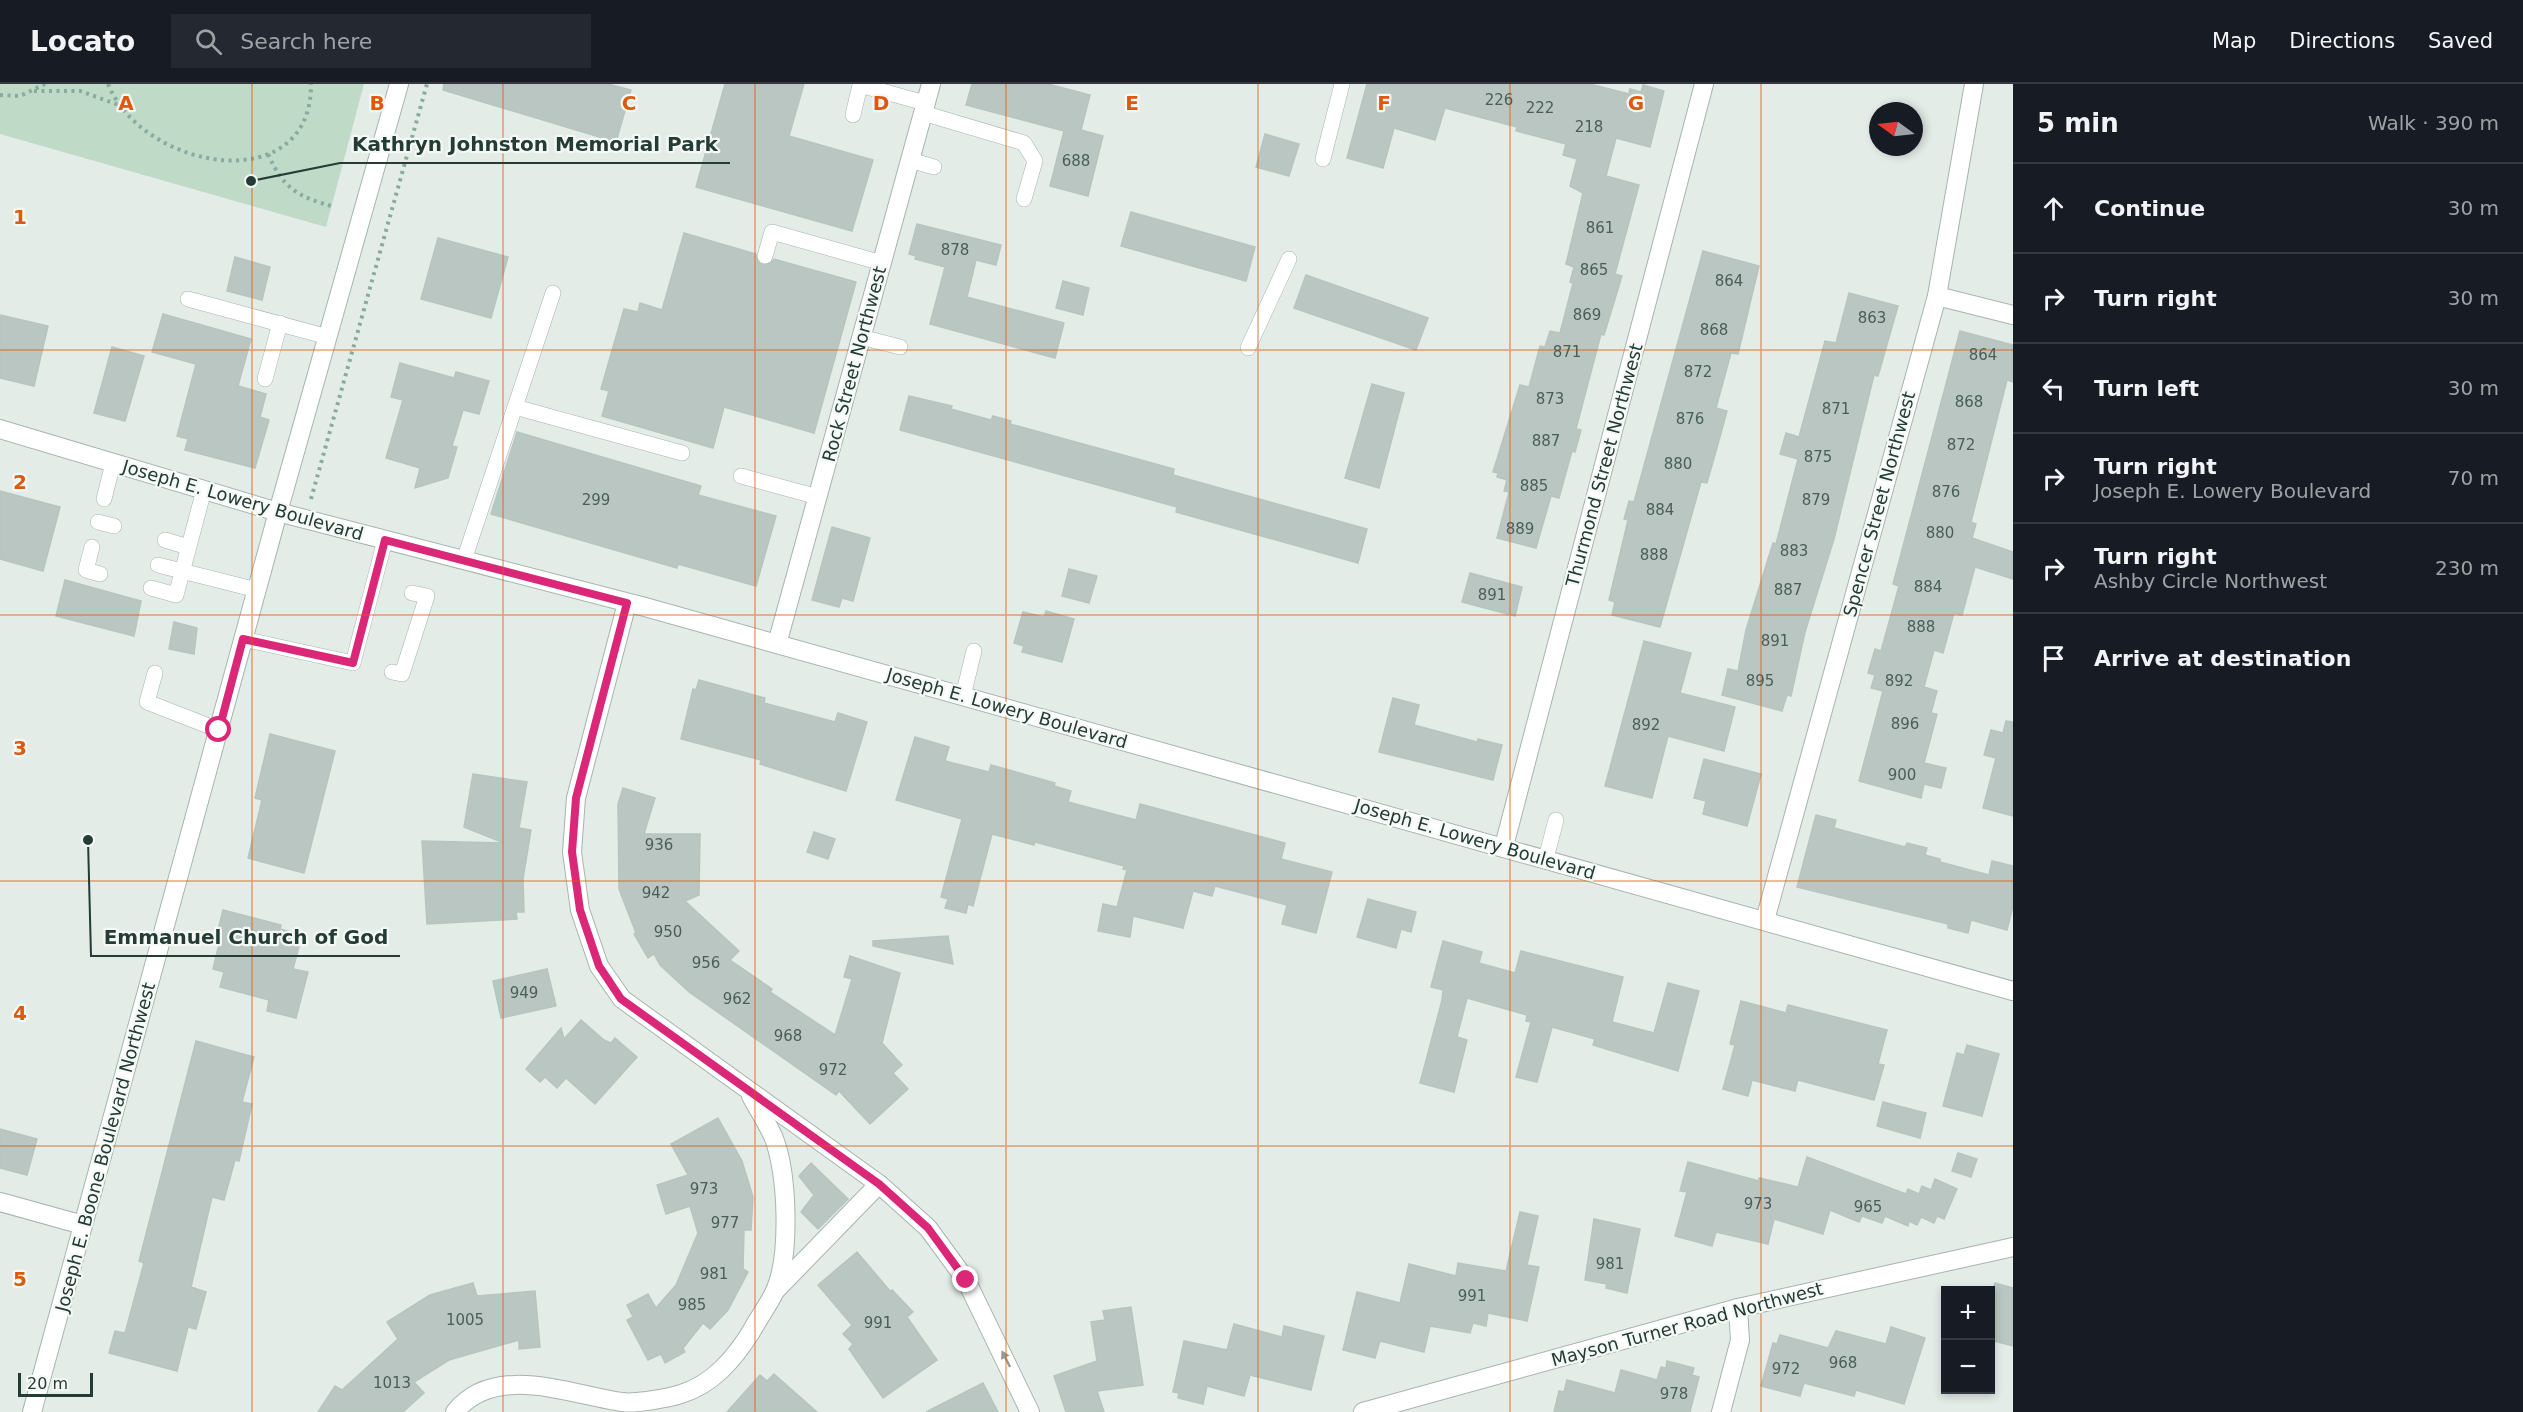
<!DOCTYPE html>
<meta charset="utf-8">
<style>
body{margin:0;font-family:"DejaVu Sans",sans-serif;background:#242831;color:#f1f3f6}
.controls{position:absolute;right:18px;bottom:18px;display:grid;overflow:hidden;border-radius:0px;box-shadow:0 3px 9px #0003}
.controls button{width:54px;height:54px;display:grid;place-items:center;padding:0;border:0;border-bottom:2px solid #363941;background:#171b24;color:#f1f3f6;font:30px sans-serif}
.compass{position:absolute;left:1869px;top:18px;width:54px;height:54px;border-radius:50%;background:#171b24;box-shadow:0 3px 9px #0003;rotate:285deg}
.scale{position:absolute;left:18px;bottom:15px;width:75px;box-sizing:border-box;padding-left:6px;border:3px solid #253b35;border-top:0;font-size:16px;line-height:21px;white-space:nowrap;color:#253b35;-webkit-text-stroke:4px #f4f9f6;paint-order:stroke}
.stop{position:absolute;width:18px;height:18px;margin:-14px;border:4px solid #db2777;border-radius:50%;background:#fff}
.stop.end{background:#db2777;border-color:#fff;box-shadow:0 2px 6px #0008}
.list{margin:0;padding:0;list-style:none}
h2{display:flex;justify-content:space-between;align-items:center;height:78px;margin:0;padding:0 24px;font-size:26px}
h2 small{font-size:20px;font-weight:400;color:#9ea1a6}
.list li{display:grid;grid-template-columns:39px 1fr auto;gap:18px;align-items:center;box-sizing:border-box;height:90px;padding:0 24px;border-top:2px solid #363941}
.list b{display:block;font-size:22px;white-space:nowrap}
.list p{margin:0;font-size:20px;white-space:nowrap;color:#9ea1a6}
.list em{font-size:20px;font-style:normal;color:#9ea1a6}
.icon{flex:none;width:33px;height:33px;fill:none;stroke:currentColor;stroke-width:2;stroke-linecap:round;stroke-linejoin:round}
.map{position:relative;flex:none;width:2013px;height:1328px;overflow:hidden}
header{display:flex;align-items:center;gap:36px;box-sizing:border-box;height:84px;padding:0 30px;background:#171b24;border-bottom:2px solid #363941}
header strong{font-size:28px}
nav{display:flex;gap:33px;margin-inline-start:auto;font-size:21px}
.search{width:420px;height:54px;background:#242831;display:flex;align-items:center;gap:15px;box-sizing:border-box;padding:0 21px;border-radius:0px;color:#9ea1a6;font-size:22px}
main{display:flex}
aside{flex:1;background:#171b24}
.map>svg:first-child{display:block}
.green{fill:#bfdac6}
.building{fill:#bac6c1;stroke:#b7c5bf;stroke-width:1.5}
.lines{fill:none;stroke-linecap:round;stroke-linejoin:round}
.service-casing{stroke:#a7b3af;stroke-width:16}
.minor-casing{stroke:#a7b3af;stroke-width:20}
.secondary-casing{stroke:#a4b6af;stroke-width:20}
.path{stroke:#88aba0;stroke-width:4;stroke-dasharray:3 4.5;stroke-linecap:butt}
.service{stroke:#fff;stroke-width:15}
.minor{stroke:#fff;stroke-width:18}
.secondary{stroke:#fff;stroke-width:18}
.oneway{fill:#929d9a}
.route{stroke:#db2777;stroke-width:8}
.grid{fill:none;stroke:#de580e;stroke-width:1.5;stroke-opacity:0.55}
.labels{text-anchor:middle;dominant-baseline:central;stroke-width:4.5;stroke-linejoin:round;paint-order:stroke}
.number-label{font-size:15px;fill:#4a5e58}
.street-label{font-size:18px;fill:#253b35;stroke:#f4f9f6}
.grid-label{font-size:20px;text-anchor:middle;font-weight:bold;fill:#de580e;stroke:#f4f9f6;stroke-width:4.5;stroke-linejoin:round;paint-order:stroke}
.leader{fill:none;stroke:#253b35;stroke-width:2}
.callout-dot{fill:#253b35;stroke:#f4f9f6;stroke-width:2}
.callout-label{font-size:20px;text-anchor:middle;font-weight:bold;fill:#253b35;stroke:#f4f9f6;stroke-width:4.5;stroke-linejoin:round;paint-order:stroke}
</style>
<header>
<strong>Locato</strong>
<div class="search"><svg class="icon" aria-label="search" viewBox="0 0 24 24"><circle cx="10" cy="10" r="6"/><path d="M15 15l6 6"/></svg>Search here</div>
<nav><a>Map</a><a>Directions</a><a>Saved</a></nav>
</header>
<main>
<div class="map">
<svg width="2013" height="1328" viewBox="0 0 2013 1328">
<rect width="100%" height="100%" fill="#e4ece8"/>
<!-- green -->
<path class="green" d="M0,0H364L326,143L0,50Z"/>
<!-- building -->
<g class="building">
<path d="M444,0H608L631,6L616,58L443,6Z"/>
<path d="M725,0H804L789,52L873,76L852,147L696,103Z"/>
<path d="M972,0H1048L1090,11L1081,46L1103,52L1088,112L1050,102L1064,47L966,21Z"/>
<path d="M1367,0H1590L1629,10L1630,5L1641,8L1643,1L1664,7L1650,63L1616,54L1606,92L1639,101L1615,190L1622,192L1604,251L1601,250L1576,345L1581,346L1575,368L1572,367L1559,414L1551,412L1536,464L1497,454L1509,408L1504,407L1507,396L1497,393L1498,389L1493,388L1520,301L1529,303L1540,262L1545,263L1550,247L1560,249L1573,199L1570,198L1574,183L1566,180L1583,109L1570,102L1577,75L1563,71L1566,60L1516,47L1517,43L1445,24L1435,56L1394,44L1383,84L1347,74Z"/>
<path d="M1265,50L1299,60L1289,92L1256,83Z"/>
<path d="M1131,128L1255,163L1246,197L1121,162Z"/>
<path d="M917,140L1001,161L996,181L976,176L967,213L1064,239L1055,274L930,240L945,183L915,175L916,172L909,170Z"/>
<path d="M684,149L756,170L758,178L763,181L771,179L774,175L856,198L814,349L724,323L713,364L602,332L609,307L601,305L624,225L638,228L640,219L662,226Z"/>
<path d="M438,154L508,173L491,234L421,215Z"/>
<path d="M1703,167L1759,182L1738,270L1731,269L1716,324L1727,327L1718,360L1707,399L1701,398L1660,543L1612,531L1615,518L1609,516L1628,436L1624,435L1629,417L1634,418Z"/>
<path d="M235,173L270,183L262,216L227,207Z"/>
<path d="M1306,191L1428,234L1416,266L1294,224Z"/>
<path d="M1063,197L1089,204L1083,231L1056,224Z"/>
<path d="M1849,209L1898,222L1878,292L1874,291L1834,455L1805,548L1791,612L1787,611L1782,627L1722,611L1728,585L1738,587L1746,546L1773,459L1776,460L1798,375L1780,370L1786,349L1799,353L1825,257L1836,259Z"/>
<path d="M163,230L251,255L238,302L266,310L260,333L269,336L255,384L185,366L188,355L177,352L196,280L152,268Z"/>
<path d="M0,231L48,242L34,302L0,294Z"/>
<path d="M1960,247L2013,261V298L2007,296L1971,438L1976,440L1972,454L2013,468V495L1975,483L1962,531L1954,529L1943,569L1934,566L1924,603L1937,607L1931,629L1937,630L1924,679L1946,684L1941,704L1924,700L1921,714L1859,697L1883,607L1871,604L1875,591L1868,589L1875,565L1881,567L1899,502L1893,500Z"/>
<path d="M112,263L144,272L125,337L94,329Z"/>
<path d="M400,279L454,294L456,288L489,297L479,330L463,326L452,362L457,363L448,394L415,404L420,384L386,374L403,316L391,313Z"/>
<path d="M1372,300L1404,309L1379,404L1345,394Z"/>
<path d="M909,312L952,322L951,325L991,336L993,332L1011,337L1010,340L1174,385L1173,391L1367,445L1358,479L1176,428L1177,423L900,346Z"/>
<path d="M517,348L701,402L698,411L776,432L756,502L678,480L677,484L491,430Z"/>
<path d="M0,407L60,423L43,487L0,475Z"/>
<path d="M832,443L870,454L853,517L842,514L839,523L812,516Z"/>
<path d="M1069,485L1097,492L1089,519L1062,512Z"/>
<path d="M1470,489L1522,503L1515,532L1462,518Z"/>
<path d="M65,496L141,517L134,552L56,532Z"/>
<path d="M1046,527L1074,535L1062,578L1022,568L1024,562L1014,559L1023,528L1044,533Z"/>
<path d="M174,538L197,544L194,570L169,565Z"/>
<path d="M1644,557L1691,569L1680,609L1735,623L1724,667L1668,652L1652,714L1605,702Z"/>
<path d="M699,596L765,614L764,619L835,638L838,629L867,638L846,707L760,680L761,676L681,655L693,605L696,606Z"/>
<path d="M1393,614L1419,621L1414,641L1477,658L1478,655L1502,661L1493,696L1379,668Z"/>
<path d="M2006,637L2013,638V732L1983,724L1996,674L1984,671L1991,646L2003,649Z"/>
<path d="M270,650L335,667L304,789L248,774L262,716L255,714Z"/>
<path d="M915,653L949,663L945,677L989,688L991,681L1055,699L1054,702L1071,707L1068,718L1136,736L1140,720L1285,759L1281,775L1332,788L1316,849L1282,840L1287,821L1215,802L1212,812L1193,807L1183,844L1133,832L1130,853L1098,847L1103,820L1117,823L1127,786L1123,785L1124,782L1035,758L1034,761L992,750L973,822L968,820L966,829L945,824L948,815L941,813L962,735L896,716Z"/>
<path d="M1704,675L1761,690L1747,742L1703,730L1706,717L1694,714Z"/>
<path d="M473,690L527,698L519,744L531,746L523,795L524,828H516L517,835L427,840L422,757L504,759L464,743Z"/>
<path d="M623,704L655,714L644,750H700L699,811L685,817L739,867L730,876L772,905L770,908L835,951L852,895L844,893L850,872L900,889L882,959L902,981L893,989L908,1005L870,1040L839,1007L836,1011L689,908L660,881L654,870L648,874L634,850L636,849L619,805L618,720Z"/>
<path d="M1816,731L1836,736L1834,744L1905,763L1907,759L1927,764L1925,771L1940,775V778L1989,791L1992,777L2013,782V822L2007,846L1971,836L1968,849L1948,844V840L1797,803Z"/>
<path d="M814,748L835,755L828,775L807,768Z"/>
<path d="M1368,815L1416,828L1411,848L1401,845L1396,864L1357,853Z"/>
<path d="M223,826L281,841L280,845L302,851L293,885L308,888L296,934L267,927L269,916L220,903L224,888L213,885L219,860L215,858Z"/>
<path d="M948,852L953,880L873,862V857Z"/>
<path d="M1443,857L1482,868L1479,879L1515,889L1521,867L1623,893L1612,938L1654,949L1668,899L1699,907L1678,987L1593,961L1595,955L1552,943L1537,998L1516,993L1531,938L1526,937L1527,931L1467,914L1457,953L1467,956L1454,1008L1420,999L1442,916L1443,906L1431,903Z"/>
<path d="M547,885L556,922L501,934L493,897Z"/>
<path d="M1741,917L1786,929L1788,921L1887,946L1878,980L1884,981L1874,1016L1798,996L1795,1007L1752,996L1748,1012L1723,1005L1735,961L1730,960Z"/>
<path d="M581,936L604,956L611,959L615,954L637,973L595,1020L566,994L557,1004L545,993L540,998L526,985L561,944L564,955Z"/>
<path d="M196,957L254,973L242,1018L252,1020L239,1077L235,1076L224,1116L212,1113L191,1203L206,1208L196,1245L188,1243L177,1287L109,1269L115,1247L125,1249L144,1179L139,1177Z"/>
<path d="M1967,961L1999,970L1982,1032L1943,1022L1957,969L1964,971Z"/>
<path d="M1883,1018L1926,1029L1920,1054L1877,1042Z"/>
<path d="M718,1034L742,1077L753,1113L751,1146H744L743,1185L748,1188L728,1226L710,1245L703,1239L683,1264L685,1268L665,1279L661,1270L648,1276L627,1236L633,1233L627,1221L648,1210L656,1224L676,1201L698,1149L690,1122L666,1130L657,1101L688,1091L671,1060Z"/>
<path d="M0,1045L37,1055L27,1091L0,1084Z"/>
<path d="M1958,1069L1977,1075L1971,1093L1952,1087Z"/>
<path d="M1807,1073L1906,1110L1908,1105L1919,1110L1922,1102L1931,1106L1935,1095L1957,1105L1944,1135L1937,1132L1934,1139L1921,1133L1917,1141L1909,1137L1908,1142L1885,1132L1882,1139L1862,1132L1859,1138L1830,1126L1823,1150L1774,1135L1768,1160L1716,1148L1712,1162L1675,1152L1687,1108L1680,1107L1688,1078L1759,1097V1094L1798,1103Z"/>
<path d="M811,1079L848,1115L818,1145L801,1128L814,1111L799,1092Z"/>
<path d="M1520,1128L1538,1132L1527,1181L1539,1183L1527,1237L1488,1229L1486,1242L1473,1239L1470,1249L1430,1242L1424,1268L1380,1257L1375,1274L1343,1266L1357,1208L1400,1219L1409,1180L1456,1192L1458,1179L1506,1187Z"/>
<path d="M1594,1135L1640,1145L1627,1209L1606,1204L1607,1200L1585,1196Z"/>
<path d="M857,1168L890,1207L892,1206L913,1228L907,1233L937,1276L883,1314L849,1265L853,1260L843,1250L852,1241L818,1201Z"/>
<path d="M473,1199L477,1212L535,1207L540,1263L519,1265V1256L449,1276L414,1298L424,1309L403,1328H318L335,1302L342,1306L398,1255L387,1238L430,1211Z"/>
<path d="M1995,1199L2013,1204V1262L1990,1256V1215Z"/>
<path d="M1131,1223L1143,1301L1097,1307L1104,1328H1066L1054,1292L1097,1277L1091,1238L1105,1236L1103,1227Z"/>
<path d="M1234,1240L1282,1253L1284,1242L1324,1252L1311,1306L1250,1291L1244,1312L1207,1302L1203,1320L1178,1314L1179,1309L1173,1308L1184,1257L1227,1266Z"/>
<path d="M1891,1243L1925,1254L1904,1320L1856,1306L1854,1312L1804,1299L1800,1312L1761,1302L1773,1259L1777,1260L1780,1251L1828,1264L1836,1247L1886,1260Z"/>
<path d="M1667,1277L1694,1284L1692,1291L1699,1293L1690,1328H1554L1559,1307L1564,1308L1567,1296L1615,1309L1621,1286L1657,1296L1661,1283L1666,1284Z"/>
<path d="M774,1290L817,1328H727L760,1291L767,1297Z"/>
<path d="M983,1299L998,1328H926Z"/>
</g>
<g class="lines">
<!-- service casing -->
<g class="service-casing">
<g id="service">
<path d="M923,29L1024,59L1035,77L1024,115"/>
<path d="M853,31L860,1L925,19"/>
<path d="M1323,75L1342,0"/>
<path d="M910,76L934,83"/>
<path d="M765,172L772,148L882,179"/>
<path d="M188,215L328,253"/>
<path d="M861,253L900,263"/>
<path d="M1248,264L1289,175"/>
<path d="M265,295L280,239"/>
<path d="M515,323L682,369"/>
<path d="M741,392L818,413"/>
<path d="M104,415L113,379"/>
<path d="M98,438L114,442"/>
<path d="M165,456L188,463"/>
<path d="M92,463L86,486L100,490"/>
<path d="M464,476L553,209"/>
<path d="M158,481L257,506"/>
<path d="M151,504L176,511L204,406"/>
<path d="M243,555L353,579L385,456"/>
<path d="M392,588L402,590L427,512L412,509"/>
<path d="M155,589L147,618L219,646"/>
<path d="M963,612L974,567"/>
<path d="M1546,774L1556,736"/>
</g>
</g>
<!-- minor casing -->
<g class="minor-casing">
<g id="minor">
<path d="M1937,212L2013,231"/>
<path d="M627,519L576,714L572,768L580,826L599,882L622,915L879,1100L928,1144L966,1196L1030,1328"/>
<path d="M777,560L931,0"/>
<path d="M1504,762L1704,0"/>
<path d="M1765,836L1937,212L1974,0"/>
<path d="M0,1118L83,1141"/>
<path d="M775,1207L879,1100"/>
<path d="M455,1328C495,1278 571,1311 622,1318C635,1320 669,1314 681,1310C713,1300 734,1275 751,1248C758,1235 767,1223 774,1209C791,1174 788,1088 773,1052C767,1039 758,1025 751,1012"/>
<path d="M1363,1328L1738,1224L2013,1163"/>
<path d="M1721,1328L1740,1256L1738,1224"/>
</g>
</g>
<!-- secondary casing -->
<g class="secondary-casing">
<g id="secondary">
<path d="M0,345L278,428L645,523L2013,907"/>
<path d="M32,1328L278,428L399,0"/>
</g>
</g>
<!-- path -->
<g class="path">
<path d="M108,0C144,88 312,115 311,0"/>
<path d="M34,7H80L119,21"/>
<path d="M0,11L20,12L45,0"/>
<path d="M268,70C284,106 299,113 335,123"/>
<path d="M311,415L427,0"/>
</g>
<!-- service -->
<use href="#service" class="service"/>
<!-- minor -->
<use href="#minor" class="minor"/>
<!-- secondary -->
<use href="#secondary" class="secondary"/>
</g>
<!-- one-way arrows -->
<defs><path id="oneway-solid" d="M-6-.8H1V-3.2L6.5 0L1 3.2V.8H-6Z" transform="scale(1.5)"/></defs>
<use class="oneway" href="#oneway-solid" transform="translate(1006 1275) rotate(-117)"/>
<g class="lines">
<!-- route -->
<path class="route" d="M219,646L243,555L353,579L385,456L627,519L576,714L572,768L580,826L599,882L621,915L879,1100L928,1144L966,1196"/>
</g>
<!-- grid -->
<path class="grid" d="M252,0V1328M503,0V1328M755,0V1328M1006,0V1328M1258,0V1328M1510,0V1328M1761,0V1328M0,266H2013M0,531H2013M0,797H2013M0,1062H2013"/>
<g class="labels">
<!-- number labels -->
<g class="number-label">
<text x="1499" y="16">226</text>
<text x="1540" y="24">222</text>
<text x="1589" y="43">218</text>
<text x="1076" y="77">688</text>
<text x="1600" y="144">861</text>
<text x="955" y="166">878</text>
<text x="1594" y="186">865</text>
<text x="1729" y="197">864</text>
<text x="1587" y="231">869</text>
<text x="1872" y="234">863</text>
<text x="1714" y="246">868</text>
<text x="1567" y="268">871</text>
<text x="1983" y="271">864</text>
<text x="1698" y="288">872</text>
<text x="1550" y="315">873</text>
<text x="1969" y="318">868</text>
<text x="1836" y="325">871</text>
<text x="1690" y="335">876</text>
<text x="1546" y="357">887</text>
<text x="1961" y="361">872</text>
<text x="1818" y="373">875</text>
<text x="1678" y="380">880</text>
<text x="1534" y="402">885</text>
<text x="1946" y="408">876</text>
<text x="596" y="416">299</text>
<text x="1816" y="416">879</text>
<text x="1660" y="426">884</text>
<text x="1520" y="445">889</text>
<text x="1940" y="449">880</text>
<text x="1794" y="467">883</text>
<text x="1654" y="471">888</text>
<text x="1928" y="503">884</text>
<text x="1788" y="506">887</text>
<text x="1492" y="511">891</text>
<text x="1921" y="543">888</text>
<text x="1775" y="557">891</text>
<text x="1760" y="597">895</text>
<text x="1899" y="597">892</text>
<text x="1905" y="640">896</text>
<text x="1646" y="641">892</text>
<text x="1902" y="691">900</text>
<text x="659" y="761">936</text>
<text x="656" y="809">942</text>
<text x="668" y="848">950</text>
<text x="706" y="879">956</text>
<text x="524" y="909">949</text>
<text x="737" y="915">962</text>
<text x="788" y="952">968</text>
<text x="833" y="986">972</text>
<text x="704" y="1105">973</text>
<text x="1758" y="1120">973</text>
<text x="1868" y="1123">965</text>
<text x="725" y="1139">977</text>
<text x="1610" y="1180">981</text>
<text x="714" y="1190">981</text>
<text x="1472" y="1212">991</text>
<text x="692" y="1221">985</text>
<text x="465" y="1236">1005</text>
<text x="878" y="1239">991</text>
<text x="1843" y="1279">968</text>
<text x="1786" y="1285">972</text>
<text x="392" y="1299">1013</text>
<text x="1674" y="1310">978</text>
</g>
<!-- street labels -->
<g class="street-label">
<text transform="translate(854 280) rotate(-75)">Rock Street Northwest</text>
<text transform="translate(1604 381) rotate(-75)">Thurmond Street Northwest</text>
<text transform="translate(243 416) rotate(16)">Joseph E. Lowery Boulevard</text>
<text transform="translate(1879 420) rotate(-75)">Spencer Street Northwest</text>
<text transform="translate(1007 624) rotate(16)">Joseph E. Lowery Boulevard</text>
<text transform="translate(1475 755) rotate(16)">Joseph E. Lowery Boulevard</text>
<text transform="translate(105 1063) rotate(-75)">Joseph E. Boone Boulevard Northwest</text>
<text transform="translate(1687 1240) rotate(-15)">Mayson Turner Road Northwest</text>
</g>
</g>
<g class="grid-label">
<text x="126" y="26">A</text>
<text x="377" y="26">B</text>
<text x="629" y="26">C</text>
<text x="881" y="26">D</text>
<text x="1132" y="26">E</text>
<text x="1384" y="26">F</text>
<text x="1636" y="26">G</text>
<text x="20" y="140">1</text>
<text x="20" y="405">2</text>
<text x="20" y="671">3</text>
<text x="20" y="936">4</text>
<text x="20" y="1202">5</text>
</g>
<!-- callouts -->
<path class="leader" d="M251 97L340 79H730M88 756L91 872H400"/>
<g class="callout-dot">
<circle cx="251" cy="97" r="6"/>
<circle cx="88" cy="756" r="6"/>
</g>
<g class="callout-label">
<text x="535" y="67">Kathryn Johnston Memorial Park</text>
<text x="246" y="860">Emmanuel Church of God</text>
</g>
</svg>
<div class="controls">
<button>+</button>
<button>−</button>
</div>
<svg class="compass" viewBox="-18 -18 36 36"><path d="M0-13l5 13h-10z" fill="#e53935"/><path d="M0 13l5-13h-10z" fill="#9ea1a6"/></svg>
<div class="scale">20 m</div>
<div class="stop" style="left:219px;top:646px"></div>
<div class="stop end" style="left:966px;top:1196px"></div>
</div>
<aside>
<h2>5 min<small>Walk · 390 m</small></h2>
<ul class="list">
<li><svg class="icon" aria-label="ahead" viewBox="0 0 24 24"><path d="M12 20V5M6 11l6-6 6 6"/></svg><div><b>Continue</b></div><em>30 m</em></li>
<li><svg class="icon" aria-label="right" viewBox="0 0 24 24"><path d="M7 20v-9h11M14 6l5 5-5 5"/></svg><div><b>Turn right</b></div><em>30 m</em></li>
<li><svg class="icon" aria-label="left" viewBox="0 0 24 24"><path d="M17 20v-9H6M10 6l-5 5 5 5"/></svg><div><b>Turn left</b></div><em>30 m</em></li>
<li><svg class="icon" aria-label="right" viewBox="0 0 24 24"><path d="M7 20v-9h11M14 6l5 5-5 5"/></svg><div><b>Turn right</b><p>Joseph E. Lowery Boulevard</p></div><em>70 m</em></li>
<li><svg class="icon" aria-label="right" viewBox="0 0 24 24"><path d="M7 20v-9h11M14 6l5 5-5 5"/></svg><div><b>Turn right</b><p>Ashby Circle Northwest</p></div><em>230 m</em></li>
<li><svg class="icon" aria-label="arrive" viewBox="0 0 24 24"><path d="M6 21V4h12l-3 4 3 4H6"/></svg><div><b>Arrive at destination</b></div></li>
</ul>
</aside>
</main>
